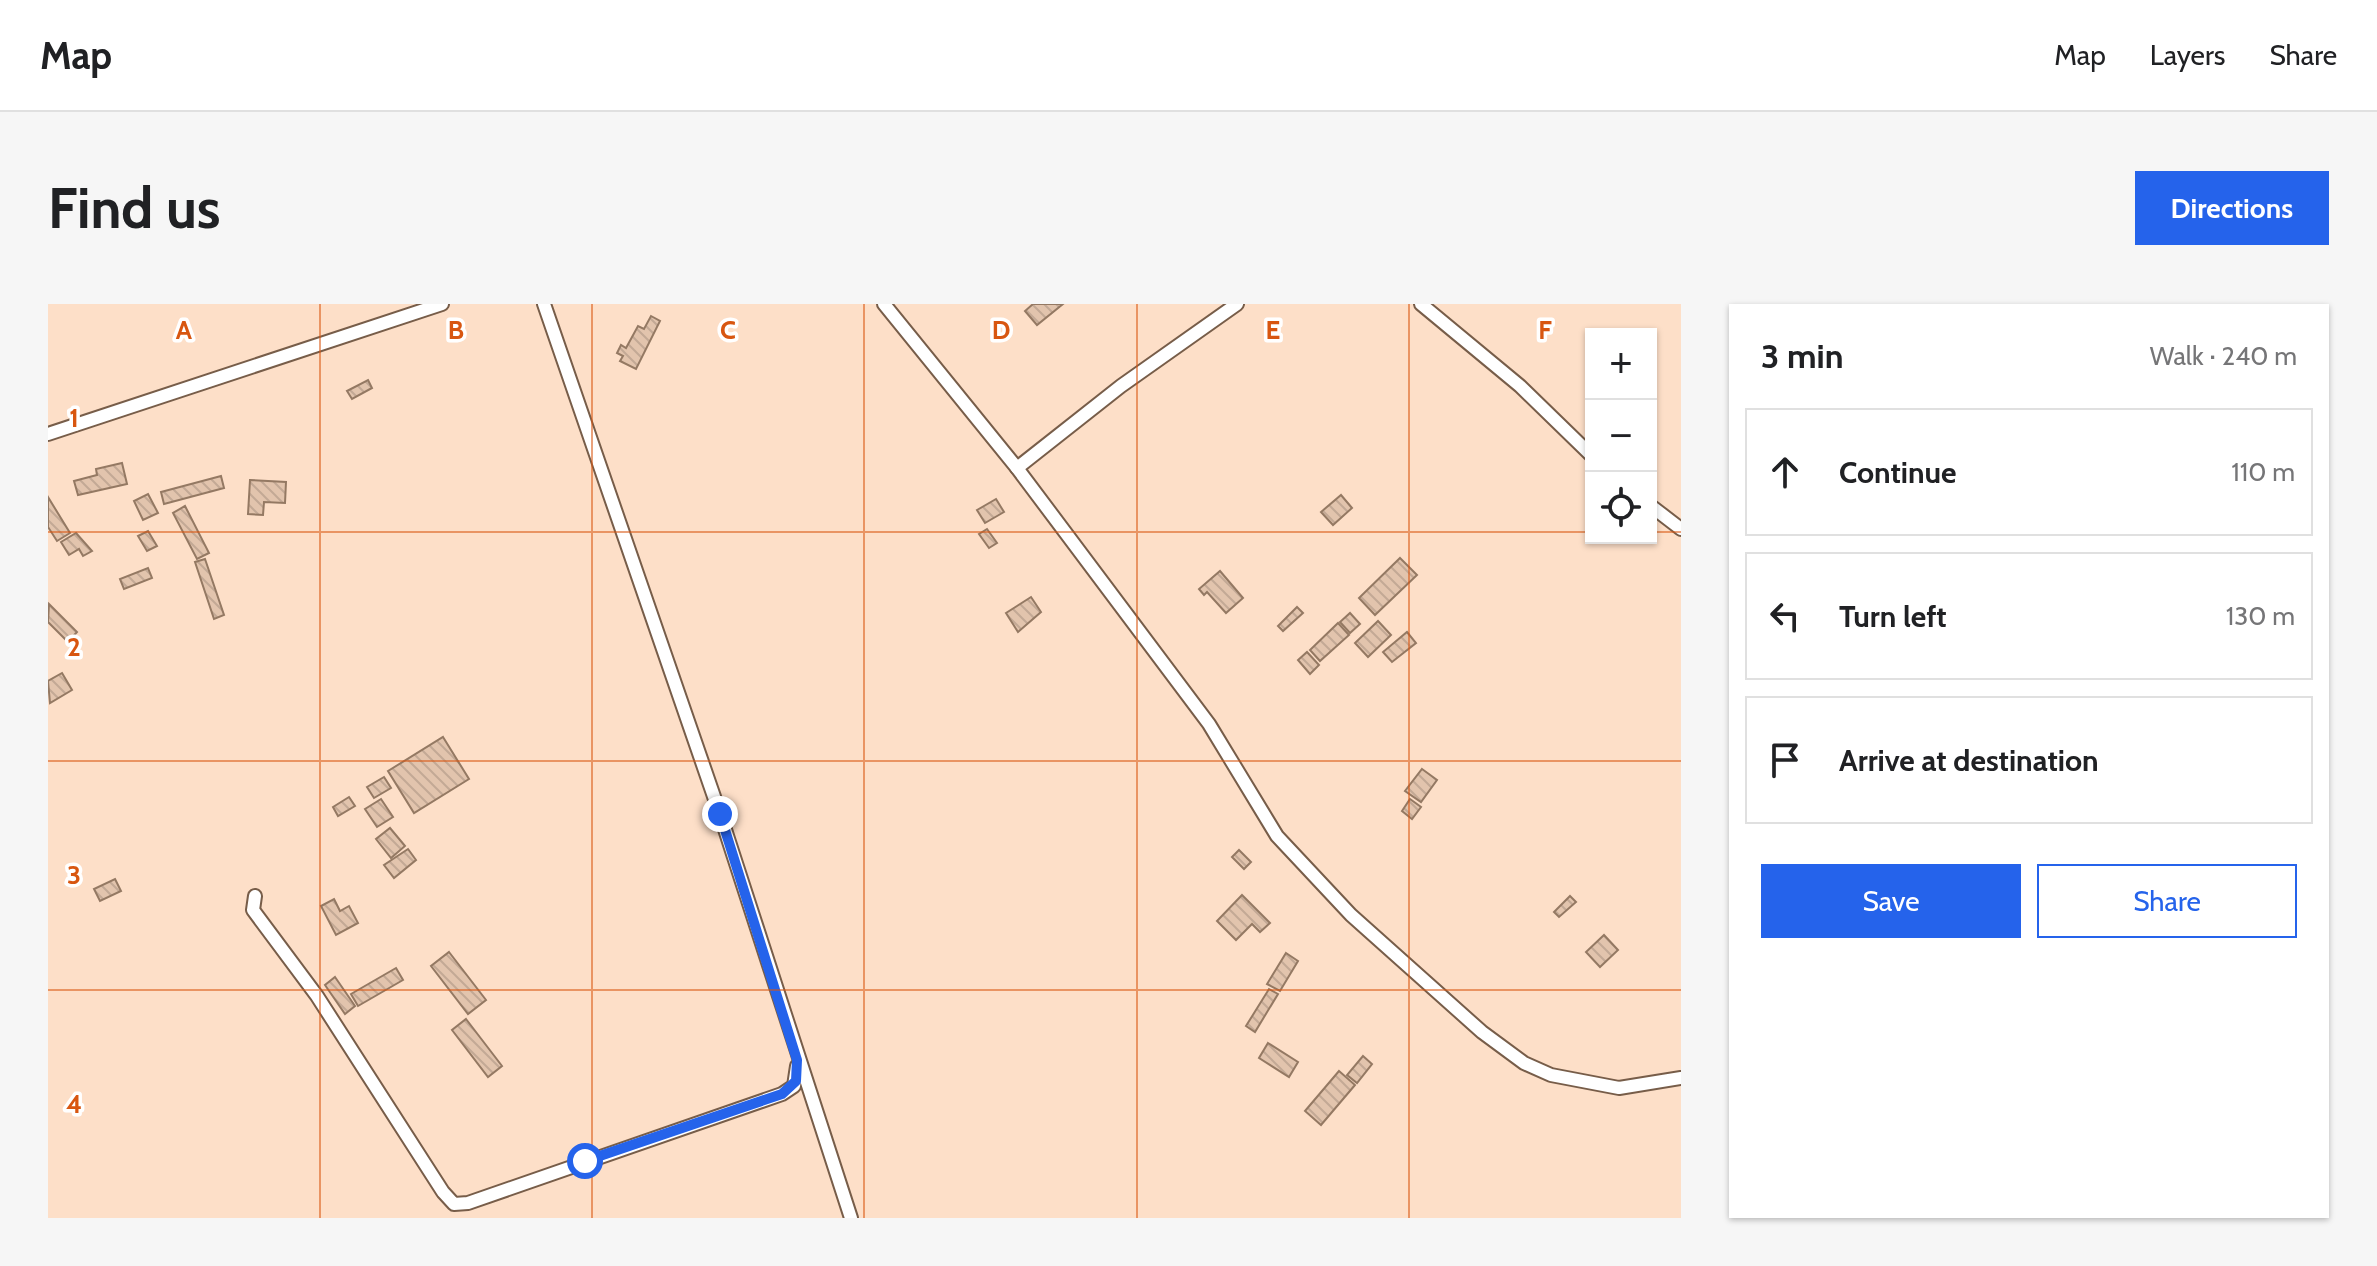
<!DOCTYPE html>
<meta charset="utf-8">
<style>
body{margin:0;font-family:Cabin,sans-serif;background:#f6f6f6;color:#202124}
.controls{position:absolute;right:24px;top:24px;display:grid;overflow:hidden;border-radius:0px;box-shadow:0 2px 6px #0004}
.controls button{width:72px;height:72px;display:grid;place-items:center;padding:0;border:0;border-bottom:2px solid #e0e0e0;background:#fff;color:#202124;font:40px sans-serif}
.stop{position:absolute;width:24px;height:24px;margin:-18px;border:6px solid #2563eb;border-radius:50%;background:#fff}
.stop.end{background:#2563eb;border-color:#fff;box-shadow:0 2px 8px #0008}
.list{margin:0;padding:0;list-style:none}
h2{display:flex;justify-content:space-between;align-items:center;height:104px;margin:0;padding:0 32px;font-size:34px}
h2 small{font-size:26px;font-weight:400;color:#757577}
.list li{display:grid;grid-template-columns:52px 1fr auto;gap:24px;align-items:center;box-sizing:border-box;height:128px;margin:0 16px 16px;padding:0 16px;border:2px solid #e0e0e0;border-radius:0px}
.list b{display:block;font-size:30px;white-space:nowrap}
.list em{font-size:26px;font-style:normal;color:#757577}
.actions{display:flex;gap:16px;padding:24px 32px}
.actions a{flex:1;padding:18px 0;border:2px solid #2563eb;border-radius:0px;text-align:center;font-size:28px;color:#2563eb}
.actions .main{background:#2563eb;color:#fff}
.icon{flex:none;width:44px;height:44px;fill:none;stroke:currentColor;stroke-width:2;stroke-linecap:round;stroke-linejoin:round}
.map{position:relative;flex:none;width:1633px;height:914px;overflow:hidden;border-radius:0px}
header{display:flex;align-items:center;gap:48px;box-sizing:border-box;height:112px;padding:0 40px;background:#fff;border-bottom:2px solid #e0e0e0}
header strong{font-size:38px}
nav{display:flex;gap:44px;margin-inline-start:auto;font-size:28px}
.intro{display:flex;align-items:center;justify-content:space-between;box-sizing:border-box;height:192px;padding:0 48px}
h1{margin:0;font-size:56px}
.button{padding:20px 36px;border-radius:0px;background:#2563eb;color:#fff;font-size:28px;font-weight:700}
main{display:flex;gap:48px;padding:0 48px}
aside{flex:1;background:#fff;border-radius:0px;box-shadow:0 2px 6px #0004}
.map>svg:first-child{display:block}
.building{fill:url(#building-back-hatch);stroke:#947963;stroke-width:2}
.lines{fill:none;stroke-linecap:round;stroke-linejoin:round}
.minor-casing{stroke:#775d49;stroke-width:16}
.minor{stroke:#fff;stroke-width:12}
.route{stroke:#2563eb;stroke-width:10}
.grid{fill:none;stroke:#d85610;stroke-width:2;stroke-opacity:0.55}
.grid-label{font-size:26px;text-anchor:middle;font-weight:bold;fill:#d85610;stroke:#fff;stroke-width:7;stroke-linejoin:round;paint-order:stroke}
</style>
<header>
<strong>Map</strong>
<nav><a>Map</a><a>Layers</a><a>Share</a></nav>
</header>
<div class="intro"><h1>Find us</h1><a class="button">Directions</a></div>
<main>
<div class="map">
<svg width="1633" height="914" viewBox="0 0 1633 914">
<defs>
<pattern id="building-back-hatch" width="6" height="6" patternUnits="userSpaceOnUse" patternTransform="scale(2)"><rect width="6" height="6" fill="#e2c4ad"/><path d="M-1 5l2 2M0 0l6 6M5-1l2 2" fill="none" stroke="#c3a995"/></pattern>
</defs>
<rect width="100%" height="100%" fill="#fddfc8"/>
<!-- building -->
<g class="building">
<path d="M985,0H1015L989,21L977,7Z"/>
<path d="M603,12L612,17L588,65L572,57L575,52L569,49L573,41L578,44L590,22L596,25Z"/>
<path d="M320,76L324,84L304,95L299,87Z"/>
<path d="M74,159L79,180L30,191L26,177L49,171L48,165Z"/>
<path d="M173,172L176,184L116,200L113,188Z"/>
<path d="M202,176L238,178L237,199L216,198L215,211L200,210Z"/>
<path d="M100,190L110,209L95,216L86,197Z"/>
<path d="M1293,191L1304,204L1285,221L1273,208Z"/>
<path d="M0,193L22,229L9,237L0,223Z"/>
<path d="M948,195L956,208L937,219L929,206Z"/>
<path d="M137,202L161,249L149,255L125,209Z"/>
<path d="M939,225L949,239L941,244L931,230Z"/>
<path d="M100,227L109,242L99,247L90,232Z"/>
<path d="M28,229L44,247L35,252L31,245L21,251L13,238Z"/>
<path d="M1352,254L1369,271L1327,311L1311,294Z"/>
<path d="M157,255L176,311L166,315L147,258Z"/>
<path d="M100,264L104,274L76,285L72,275Z"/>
<path d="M1172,267L1195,294L1178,309L1159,288L1156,291L1151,285Z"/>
<path d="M983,293L993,308L970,328L958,309Z"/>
<path d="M1,300L29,328L20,338L0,318Z"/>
<path d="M1249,303L1255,309L1235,327L1230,322Z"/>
<path d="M1302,309L1312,320L1302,329L1292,318Z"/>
<path d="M1330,317L1343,331L1320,353L1307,339Z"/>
<path d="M1290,319L1301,331L1272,357L1262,346Z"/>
<path d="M1359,328L1368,339L1344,358L1335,348Z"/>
<path d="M1259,348L1271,361L1262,370L1250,356Z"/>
<path d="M14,369L24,386L2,399L0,377Z"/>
<path d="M395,433L421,475L366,509L340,467Z"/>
<path d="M1374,465L1389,476L1373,498L1357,487Z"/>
<path d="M336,473L343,484L326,494L319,483Z"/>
<path d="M301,493L307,502L290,512L285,503Z"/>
<path d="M333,495L345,513L329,523L317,505Z"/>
<path d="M1362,495L1373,503L1364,515L1354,507Z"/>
<path d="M342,524L357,542L343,554L328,535Z"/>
<path d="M360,545L368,556L346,574L336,561Z"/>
<path d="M1191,546L1203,558L1196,565L1184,553Z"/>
<path d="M67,575L73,587L52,597L46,585Z"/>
<path d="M1194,591L1222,619L1212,628L1204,620L1188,636L1169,617Z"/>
<path d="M1522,592L1528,598L1511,613L1506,608Z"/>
<path d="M286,595L292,607L301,602L310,619L288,631L273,602Z"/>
<path d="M1556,631L1570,646L1552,663L1538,648Z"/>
<path d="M401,648L438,696L420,710L383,662Z"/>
<path d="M1238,649L1250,657L1232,687L1219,680Z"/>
<path d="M348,664L355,676L310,702L303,690Z"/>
<path d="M287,673L307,702L297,710L277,681Z"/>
<path d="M1221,685L1230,690L1207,728L1198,722Z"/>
<path d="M418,715L454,762L440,773L404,726Z"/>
<path d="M1220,739L1250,758L1241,773L1211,754Z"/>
<path d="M1315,752L1324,760L1309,779L1299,771Z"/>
<path d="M1291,767L1307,781L1273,821L1257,807Z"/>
</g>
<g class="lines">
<!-- minor casing -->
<g class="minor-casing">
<g id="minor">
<path d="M496,0L672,510L803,914"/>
<path d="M836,0L969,164L1161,420L1229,532L1303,611L1434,728L1476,759L1503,771L1571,784L1633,774"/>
<path d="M1373,0L1472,82L1543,151"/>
<path d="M0,130L394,0"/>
<path d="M969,164L1073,82L1189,0"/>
<path d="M1603,202L1633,225"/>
<path d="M207,592L205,606L269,692L395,888L406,900L420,899L734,790L746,782L749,762"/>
</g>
</g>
<!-- minor -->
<use href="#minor" class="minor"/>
</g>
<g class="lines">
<!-- route -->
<path class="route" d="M537,857L734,790L748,777L749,756L672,510"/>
</g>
<!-- grid -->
<path class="grid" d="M272,0V914M544,0V914M816,0V914M1089,0V914M1361,0V914M0,228H1543M1603,228H1633M0,457H1633M0,686H1633"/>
<g class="grid-label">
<text x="136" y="35">A</text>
<text x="408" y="35">B</text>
<text x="680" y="35">C</text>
<text x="953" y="35">D</text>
<text x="1225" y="35">E</text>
<text x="1497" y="35">F</text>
<text x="26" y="123">1</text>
<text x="26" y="352">2</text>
<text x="26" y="580">3</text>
<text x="26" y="809">4</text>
</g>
</svg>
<div class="controls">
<button>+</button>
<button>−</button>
<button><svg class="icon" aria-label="locate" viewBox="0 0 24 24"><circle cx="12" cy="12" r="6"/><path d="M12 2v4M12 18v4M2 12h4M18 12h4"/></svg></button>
</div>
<div class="stop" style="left:537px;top:857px"></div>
<div class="stop end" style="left:672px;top:510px"></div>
</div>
<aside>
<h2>3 min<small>Walk · 240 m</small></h2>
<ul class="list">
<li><svg class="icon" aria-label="ahead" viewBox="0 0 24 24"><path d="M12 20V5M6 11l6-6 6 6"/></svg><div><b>Continue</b></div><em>110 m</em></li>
<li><svg class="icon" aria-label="left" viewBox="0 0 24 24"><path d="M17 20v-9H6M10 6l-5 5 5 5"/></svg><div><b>Turn left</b></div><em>130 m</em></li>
<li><svg class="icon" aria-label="arrive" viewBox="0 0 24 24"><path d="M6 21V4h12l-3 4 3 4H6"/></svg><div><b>Arrive at destination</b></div></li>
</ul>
<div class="actions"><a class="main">Save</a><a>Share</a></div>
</aside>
</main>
